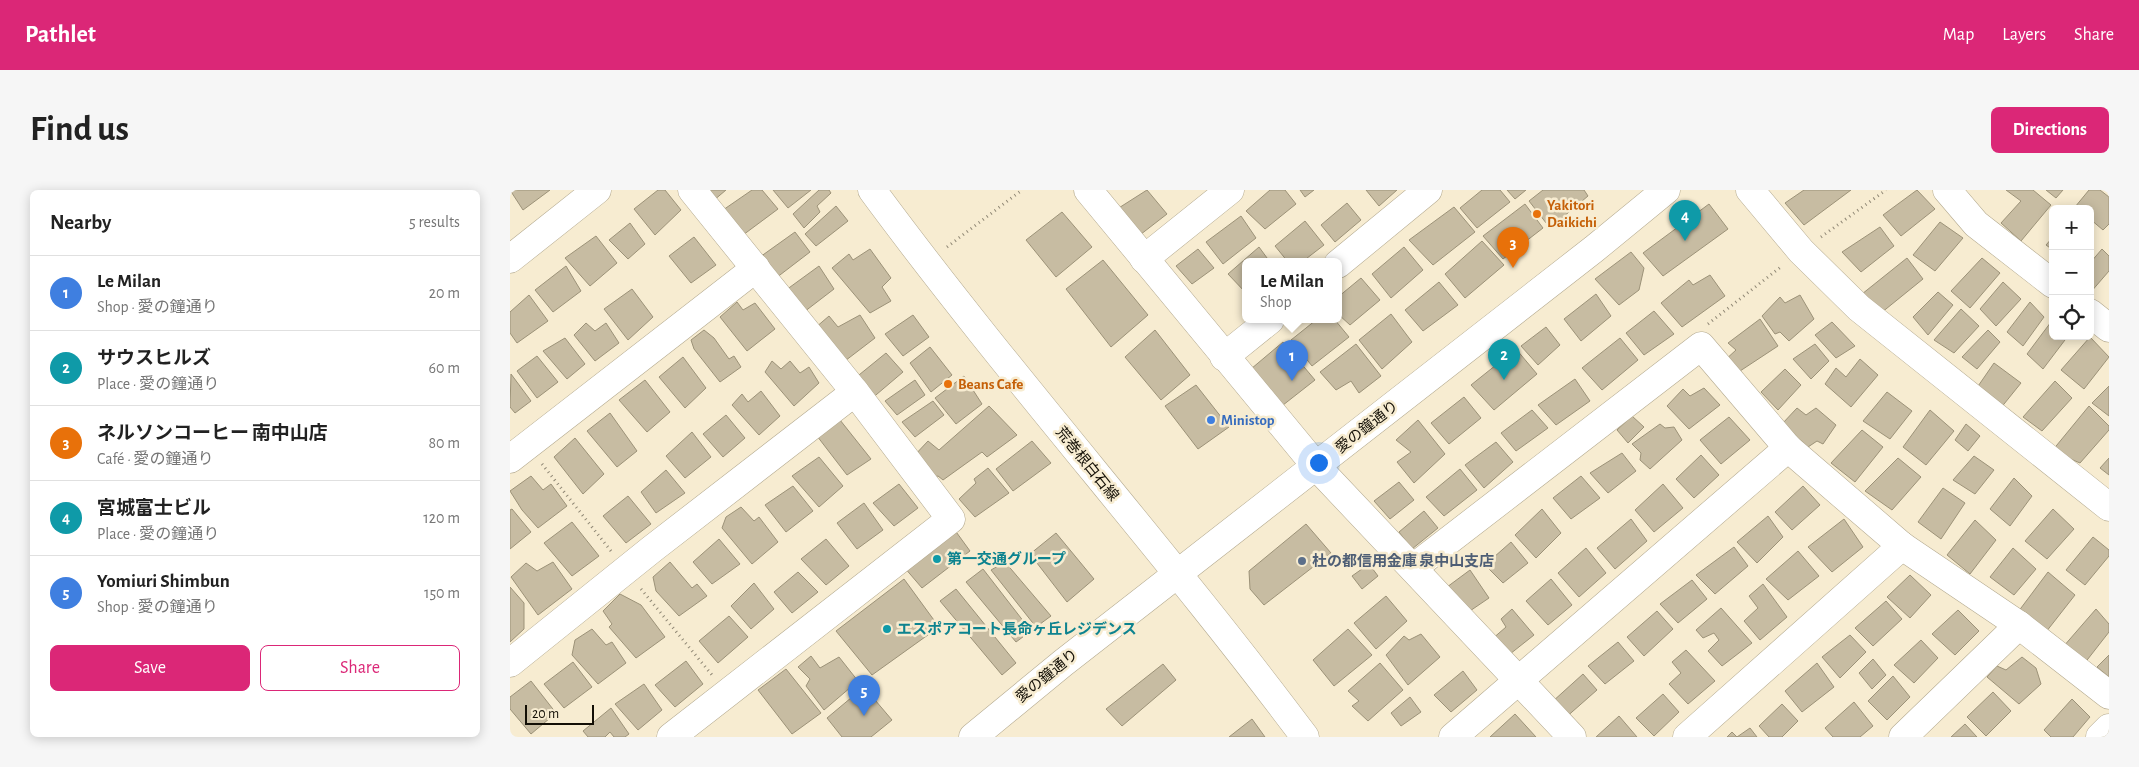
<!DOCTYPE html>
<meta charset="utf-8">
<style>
body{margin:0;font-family:"Alegreya Sans","Noto Sans JP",sans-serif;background:#f6f6f6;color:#222}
.controls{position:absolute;right:15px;top:15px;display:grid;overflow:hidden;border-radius:8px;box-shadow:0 2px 12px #0003}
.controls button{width:45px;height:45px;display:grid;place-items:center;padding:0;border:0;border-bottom:1px solid #e0e0e0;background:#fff;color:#222;font:25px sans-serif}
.scale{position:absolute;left:15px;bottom:12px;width:69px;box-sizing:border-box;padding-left:5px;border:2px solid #130f06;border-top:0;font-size:14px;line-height:18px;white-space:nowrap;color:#130f06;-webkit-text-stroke:4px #f7ecd1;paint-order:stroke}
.you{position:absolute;left:808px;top:272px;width:18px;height:18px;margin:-12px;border:4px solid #fff;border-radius:50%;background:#1a73e8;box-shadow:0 0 0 8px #1a73e833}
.badge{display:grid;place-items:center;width:32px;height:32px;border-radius:50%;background:#db2777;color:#fff;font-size:16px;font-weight:700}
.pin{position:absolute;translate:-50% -41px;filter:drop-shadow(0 1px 2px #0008)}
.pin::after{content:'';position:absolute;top:26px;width:18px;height:15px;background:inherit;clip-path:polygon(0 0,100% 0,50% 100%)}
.popup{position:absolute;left:732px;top:68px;width:100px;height:65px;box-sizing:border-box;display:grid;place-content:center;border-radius:8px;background:#fff;filter:drop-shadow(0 1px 4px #0005);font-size:16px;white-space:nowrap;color:#767676}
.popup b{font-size:19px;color:#222}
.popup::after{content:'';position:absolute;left:50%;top:100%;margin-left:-10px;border:10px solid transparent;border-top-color:#fff}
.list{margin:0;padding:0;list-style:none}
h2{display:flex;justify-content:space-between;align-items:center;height:65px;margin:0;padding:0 20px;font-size:21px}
h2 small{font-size:16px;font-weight:400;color:#767676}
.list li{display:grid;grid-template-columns:32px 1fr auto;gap:15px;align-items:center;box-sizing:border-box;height:75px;padding:0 20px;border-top:1px solid #e0e0e0}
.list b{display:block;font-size:19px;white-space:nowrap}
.list p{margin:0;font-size:16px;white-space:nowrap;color:#767676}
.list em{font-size:16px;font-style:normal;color:#767676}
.actions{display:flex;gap:10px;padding:15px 20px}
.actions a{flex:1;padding:11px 0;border:1px solid #db2777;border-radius:8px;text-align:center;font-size:18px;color:#db2777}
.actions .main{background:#db2777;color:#fff}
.icon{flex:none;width:28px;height:28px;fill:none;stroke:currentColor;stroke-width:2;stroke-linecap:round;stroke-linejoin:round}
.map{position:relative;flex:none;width:1599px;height:547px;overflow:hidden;border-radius:8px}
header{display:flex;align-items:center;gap:30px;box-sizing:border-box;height:70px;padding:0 25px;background:#db2777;color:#fff}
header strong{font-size:24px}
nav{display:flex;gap:28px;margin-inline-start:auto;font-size:18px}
.intro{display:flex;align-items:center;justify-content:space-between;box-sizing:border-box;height:120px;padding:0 30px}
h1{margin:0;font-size:35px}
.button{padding:12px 22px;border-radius:8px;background:#db2777;color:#fff;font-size:18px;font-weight:700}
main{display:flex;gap:30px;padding:0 30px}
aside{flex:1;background:#fff;border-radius:8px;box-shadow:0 2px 12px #0003}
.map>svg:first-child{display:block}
.building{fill:#c7bca2;stroke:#9c9278}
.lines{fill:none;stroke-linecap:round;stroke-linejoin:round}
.minor-casing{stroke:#b4aa90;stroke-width:29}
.path{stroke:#908875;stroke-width:3;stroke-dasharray:1 4;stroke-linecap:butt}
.minor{stroke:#fff;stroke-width:28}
.food-dot{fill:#e8710a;stroke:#f7ecd1;stroke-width:2}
.shop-dot{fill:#3f7fe0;stroke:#f7ecd1;stroke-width:2}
.culture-dot{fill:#0f9aa8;stroke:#f7ecd1;stroke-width:2}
.service-dot{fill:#5c6f8a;stroke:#f7ecd1;stroke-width:2}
.labels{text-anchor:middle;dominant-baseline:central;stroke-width:5;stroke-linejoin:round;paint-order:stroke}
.food-label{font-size:15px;font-weight:bold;fill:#c56008;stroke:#f7ecd1;text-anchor:start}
.shop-label{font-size:15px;font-weight:bold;fill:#366cbe;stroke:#f7ecd1;text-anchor:start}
.street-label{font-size:15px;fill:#130f06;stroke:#f7ecd1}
.culture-label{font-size:15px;font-weight:bold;fill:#0d838f;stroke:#f7ecd1;text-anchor:start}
.service-label{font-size:15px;font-weight:bold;fill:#4e5e75;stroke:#f7ecd1;text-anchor:start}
</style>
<header>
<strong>Pathlet</strong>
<nav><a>Map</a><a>Layers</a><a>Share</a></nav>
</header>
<div class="intro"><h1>Find us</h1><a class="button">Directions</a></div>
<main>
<aside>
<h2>Nearby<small>5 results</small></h2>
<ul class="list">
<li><span class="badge" style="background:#3f7fe0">1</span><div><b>Le Milan</b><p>Shop · 愛の鐘通り</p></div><em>20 m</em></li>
<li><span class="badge" style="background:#0f9aa8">2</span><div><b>サウスヒルズ</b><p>Place · 愛の鐘通り</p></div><em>60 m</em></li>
<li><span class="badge" style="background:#e8710a">3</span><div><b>ネルソンコーヒー 南中山店</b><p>Café · 愛の鐘通り</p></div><em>80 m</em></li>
<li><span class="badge" style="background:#0f9aa8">4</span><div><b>宮城富士ビル</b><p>Place · 愛の鐘通り</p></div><em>120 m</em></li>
<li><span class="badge" style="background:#3f7fe0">5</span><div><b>Yomiuri Shimbun</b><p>Shop · 愛の鐘通り</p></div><em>150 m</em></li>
</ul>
<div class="actions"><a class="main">Save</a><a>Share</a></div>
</aside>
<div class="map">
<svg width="1599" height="547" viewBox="0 0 1599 547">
<rect width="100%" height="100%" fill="#f7ecd1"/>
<!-- building -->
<g class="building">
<path d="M0,0H40L13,20Z"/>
<path d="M148,0H155L171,20L145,45L124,19Z"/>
<path d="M194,0H216L203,11Z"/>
<path d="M242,0H252L268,19L233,45L213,20Z"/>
<path d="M263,0H301L278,18Z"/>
<path d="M309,0H319L321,3L307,16L310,22L294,38L283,24Z"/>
<path d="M637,0L657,24L626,48L604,21Z"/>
<path d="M760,0H775L786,14L755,39L736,21Z"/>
<path d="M790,0H804L795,7Z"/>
<path d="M856,0H887L869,16Z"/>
<path d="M972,0H990L1000,12L967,38L950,18Z"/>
<path d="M997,0H1016L1005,9Z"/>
<path d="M1033,0H1074L1078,6L1040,38L1019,11Z"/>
<path d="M1294,0H1341L1294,35L1275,13Z"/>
<path d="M1407,0L1425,19L1391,46L1373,25Z"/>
<path d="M1496,0H1523L1541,15L1511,51L1491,33L1511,11Z"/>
<path d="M1536,0H1553L1546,8Z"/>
<path d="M1579,0H1590L1599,7V34L1593,40L1580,29V19L1565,17Z"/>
<path d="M837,13L851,30L825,52L811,35Z"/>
<path d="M1015,14L1033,38L993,69L973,46Z"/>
<path d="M1199,14L1218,39L1153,86L1133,63Z"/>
<path d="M326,16L338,31L306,56L295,44Z"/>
<path d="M944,17L965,42L923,75L899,50Z"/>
<path d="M552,22L582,57L546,87L516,50Z"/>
<path d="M731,26L746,48L713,74L696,52Z"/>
<path d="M795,31L814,55L792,72H778L765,56Z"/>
<path d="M1430,32L1453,48L1425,81L1403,65Z"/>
<path d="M120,33L135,54L118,69L99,50Z"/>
<path d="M1370,37L1384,56L1351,82L1332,62Z"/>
<path d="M285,42L300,62L266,88L250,67Z"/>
<path d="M86,46L107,73L80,96L55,68Z"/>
<path d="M184,47L206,75L181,93L159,66Z"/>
<path d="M1543,47V60L1536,55Z"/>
<path d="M972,51L994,75L955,108L935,84Z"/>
<path d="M749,57L760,72H736V103L718,84Z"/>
<path d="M894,57L913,80L881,108L862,84Z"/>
<path d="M360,59L381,88L372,97L381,111L360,123L322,78L339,64L343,70Z"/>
<path d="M688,59L704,78L682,94L666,76Z"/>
<path d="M1592,59L1599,66V81L1580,103V73Z"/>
<path d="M1121,62L1134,78L1129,100L1109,115L1085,89Z"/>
<path d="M1397,68L1413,89L1371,123L1352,104Z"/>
<path d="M1472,68L1490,83L1460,118L1441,101Z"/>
<path d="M593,70L638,125L601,157L556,99Z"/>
<path d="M56,76L71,101L43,122L25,100Z"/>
<path d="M309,76L324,99L294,122L276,100Z"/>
<path d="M1200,85L1215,106L1172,137L1151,113L1179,90L1183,95Z"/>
<path d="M851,88L870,110L840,135L828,124V107Z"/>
<path d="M929,92L948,115L913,141L895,120Z"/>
<path d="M1493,92L1511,109L1486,136L1470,119Z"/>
<path d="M122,99L143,127L118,150L94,119Z"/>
<path d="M1428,102L1443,115L1418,145L1403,127Z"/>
<path d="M1086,104L1101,126L1071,151L1054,129Z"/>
<path d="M19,105L38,131L7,153L0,143V122Z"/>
<path d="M1290,105L1304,129L1279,151L1270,142L1265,144L1252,126L1270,107L1275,113Z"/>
<path d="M227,112L233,120L245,113L265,139L237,161L210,127Z"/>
<path d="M1520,112L1534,127L1513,156L1497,142Z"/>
<path d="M1451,119L1469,136L1444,163L1424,150Z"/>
<path d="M1144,121L1164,144L1134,165L1116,143Z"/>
<path d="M881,124L902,152L872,179L849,150Z"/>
<path d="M350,125L365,148L331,174L305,138L319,126L328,137Z"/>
<path d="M403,125L419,147L393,166L375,144Z"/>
<path d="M1250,129L1268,156L1227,183L1214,171L1226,160L1218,153Z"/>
<path d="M806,130H825L839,147L802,176L781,150Z"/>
<path d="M1322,132L1345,156L1326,168L1305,145Z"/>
<path d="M1541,132L1543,146H1558L1533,179L1517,164Z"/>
<path d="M76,133L85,141L96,133L109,153L85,171L64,145Z"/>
<path d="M1036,137L1050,155L1028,175L1011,156Z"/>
<path d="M194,140L204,148L219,169L224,166L231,177L210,192L184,159L181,150Z"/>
<path d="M645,140L680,185L651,210L615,167Z"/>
<path d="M1478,140L1490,152L1467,179L1452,167Z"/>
<path d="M1580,147L1599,167L1574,199L1551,180Z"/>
<path d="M55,148L75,174L57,189L33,161Z"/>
<path d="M1110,148L1128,170L1092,200L1072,178Z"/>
<path d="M773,152L805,190L768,219L735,184Z"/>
<path d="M846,154L871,186L849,203L841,191L826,200L810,182Z"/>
<path d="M1305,154L1319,171L1301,189L1283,169Z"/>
<path d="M420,157L442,185L421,202L400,173Z"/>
<path d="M1006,159L1027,184L984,220L961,195Z"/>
<path d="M376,163L393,182L360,210L344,189Z"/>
<path d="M27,166L48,192L27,208L7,181Z"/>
<path d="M173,167L196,198L175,218L149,187Z"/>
<path d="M1350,169L1368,185L1341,217L1315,194L1326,178L1336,187Z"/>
<path d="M262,171L271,179L280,171L290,183L299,177L309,193L284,216L255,182Z"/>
<path d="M1484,173L1511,193L1490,219L1464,202Z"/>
<path d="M1275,179L1291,195L1268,220L1251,202Z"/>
<path d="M1,184L21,211L5,223L0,217Z"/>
<path d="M454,186L472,214L446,234L425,208Z"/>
<path d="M1065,189L1080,211L1046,235L1028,215Z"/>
<path d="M135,190L160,222L137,242L109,210Z"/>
<path d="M405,190L415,205L387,225L375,211Z"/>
<path d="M1545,191L1562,208L1532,241L1513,227Z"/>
<path d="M686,195L719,237L688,259L655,216Z"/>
<path d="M1599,196V226L1582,213Z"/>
<path d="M1194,198L1210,215L1179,239L1157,216L1173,199L1180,206Z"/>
<path d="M251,201L270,226L249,245L222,215L232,204L238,212Z"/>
<path d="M1377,202L1402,221L1380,249L1353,231Z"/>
<path d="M954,207L971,228L939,254L921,233Z"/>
<path d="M423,211L434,225L405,247L392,232Z"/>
<path d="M479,216L507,245L477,267L472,262L433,290L428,286L420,288L403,267L418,251L429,260Z"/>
<path d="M1579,216L1599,236V240L1570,273L1542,261Z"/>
<path d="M1287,218L1296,225L1306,218L1326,235L1313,254L1307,251L1298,257L1272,234Z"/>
<path d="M1022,220L1038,238L1006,261L991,243Z"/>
<path d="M1420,220L1444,241L1416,275L1393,257Z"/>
<path d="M100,223L127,261L107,277L77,241Z"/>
<path d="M216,225L235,248L213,267L193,244Z"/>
<path d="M1122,226L1134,237L1118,253L1107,240Z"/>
<path d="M1219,227L1240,250L1211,274L1190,250Z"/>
<path d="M330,230L361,269L337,285L307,246Z"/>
<path d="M908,230L935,264L904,293L887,272L901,262L886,250Z"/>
<path d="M1150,234L1155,238L1164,237L1172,250L1140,279L1130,270L1131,263L1122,254Z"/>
<path d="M1456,234L1470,246L1458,261L1445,250Z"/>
<path d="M1352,240L1373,257L1345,292L1321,273Z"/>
<path d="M182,242L201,267L175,288L156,266Z"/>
<path d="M65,248L94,284L73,304L44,267Z"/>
<path d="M522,251L541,273L503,301L486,279Z"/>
<path d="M986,252L1003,272L974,298L955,275Z"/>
<path d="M1112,263L1126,281L1098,303L1080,283Z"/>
<path d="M1191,265L1209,285L1184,308L1166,289Z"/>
<path d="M1464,266L1484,280L1465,304L1443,290Z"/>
<path d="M309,267L333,296L309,317L282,286Z"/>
<path d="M1388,268L1411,287L1382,320L1355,301Z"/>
<path d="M1599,268V285L1590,278Z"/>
<path d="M478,278L499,303L465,327L449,309L466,293L464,289Z"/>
<path d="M950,279L967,300L934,326L916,307Z"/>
<path d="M156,280L175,303L146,323L131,302Z"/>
<path d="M21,286L33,300L41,294L57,316L28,338L12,320L0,301Z"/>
<path d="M1071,286L1090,308L1061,329L1043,308Z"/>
<path d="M1504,288L1522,306L1500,336L1480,319Z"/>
<path d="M889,292L904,310L880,329L864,311Z"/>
<path d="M389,294L408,318L384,336L363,313Z"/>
<path d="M1153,294L1173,318L1144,342L1125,320Z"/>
<path d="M283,296L303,321L276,342L255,315Z"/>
<path d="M1293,296L1310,315L1282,340L1265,322Z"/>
<path d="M1433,298L1455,313L1431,349L1408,332Z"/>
<path d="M118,306L141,334L116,353L93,326Z"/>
<path d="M354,313L373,340L347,359L327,333Z"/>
<path d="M231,317L244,331L249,327L268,352L242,374L212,338L216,327Z"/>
<path d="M2,319L21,342L0,359V320Z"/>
<path d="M1032,319L1051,343L1026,368L1005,345Z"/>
<path d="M1543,319L1564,339L1537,369L1515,351Z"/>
<path d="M914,321L928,338L902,359L889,342Z"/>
<path d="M1258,326L1273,347L1247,373L1227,352Z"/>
<path d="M1121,329L1137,351L1105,379L1087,358Z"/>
<path d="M1334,329L1353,357L1322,382L1298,357Z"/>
<path d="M1465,330L1486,350L1460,384L1437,365Z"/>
<path d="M62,332L89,366L62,386L34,353Z"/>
<path d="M796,334L821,363L754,415L740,399L739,381Z"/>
<path d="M444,339L460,361L412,398L394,377Z"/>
<path d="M546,343L584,389L557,412L520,364Z"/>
<path d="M1583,347L1599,360V366L1575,395L1556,380Z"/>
<path d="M209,349L230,374L202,394L183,372Z"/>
<path d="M316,349L339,376L316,395L291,369Z"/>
<path d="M1001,352L1018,373L993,393L975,375Z"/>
<path d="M1224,357L1238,376L1205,404L1186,385Z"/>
<path d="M1076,358L1096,383L1069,407L1048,383Z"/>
<path d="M1503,358L1526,379L1504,405L1480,387Z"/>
<path d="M1288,361L1309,386L1278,410L1256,389Z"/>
<path d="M43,372L62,399L28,425L1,387L16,373L27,381Z"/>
<path d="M160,372L182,398L187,394L197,406L169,426L146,401L143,387Z"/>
<path d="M495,372L541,426L526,437L481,380Z"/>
<path d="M859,374L868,386L852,399L842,386Z"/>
<path d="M473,379L521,441L506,452L456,392Z"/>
<path d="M960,380L979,408L954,425L933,400Z"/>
<path d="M288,382L308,402L282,423L264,402Z"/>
<path d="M1538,382L1565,405L1536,442L1508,422Z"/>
<path d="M1400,385L1421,405L1400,428L1377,407Z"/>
<path d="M394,389L429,437L362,485L326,441Z"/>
<path d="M1041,389L1062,415L1038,435L1016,411Z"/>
<path d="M1182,390L1197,409L1168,433L1150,414Z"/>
<path d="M244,393L264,419L241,439L221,416Z"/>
<path d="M1253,394L1277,427L1250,450L1234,431L1248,418L1239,406Z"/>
<path d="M0,397L14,413V439L0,452Z"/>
<path d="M446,399L506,473L492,485L430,411Z"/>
<path d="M110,404L131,415L155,447L126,468L99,437L102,434L93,421Z"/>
<path d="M876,406L897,431L866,459L844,433Z"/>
<path d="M1376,411L1392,429L1363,456L1345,438Z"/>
<path d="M1211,418L1242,453L1212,476L1198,461L1209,450L1204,443L1193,448L1186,440Z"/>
<path d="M1002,419L1024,445L995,468L981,450L996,437L991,429Z"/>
<path d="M1586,419L1599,434V442L1574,474L1553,457Z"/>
<path d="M1448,420L1469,441L1445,465L1422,444Z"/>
<path d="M1147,421L1163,439L1134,466L1117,447Z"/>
<path d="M219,426L238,447L208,473L189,451Z"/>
<path d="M82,439L96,455L102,452L116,473L88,494L62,465L65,450Z"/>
<path d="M838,439L862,465L824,496L803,470Z"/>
<path d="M911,444L930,467L898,495L876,465L894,446L899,450Z"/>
<path d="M1340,445L1356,462L1330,488L1312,467Z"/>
<path d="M1411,450L1428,468L1404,493L1384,475Z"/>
<path d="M1108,452L1124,471L1095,494L1078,476Z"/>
<path d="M1176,460L1205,491L1178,514L1159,494L1171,483L1162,472Z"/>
<path d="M1599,465V487L1587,477Z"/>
<path d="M301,466L310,478L329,467L348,491L314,520L296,496L300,489L288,477Z"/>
<path d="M1512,467L1526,478L1531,494L1509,514L1477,487L1487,476L1496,480Z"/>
<path d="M1363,469L1376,485L1362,499L1349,483Z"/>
<path d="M176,471L193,494L165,517L145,495Z"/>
<path d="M63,472L82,497L54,518L34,494Z"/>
<path d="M870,473L893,500L858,531L842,516L849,511L838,501Z"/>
<path d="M1307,473L1324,497L1292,522L1275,501Z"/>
<path d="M653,474L666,490L612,536L596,519Z"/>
<path d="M276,479L311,523L282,544L248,500Z"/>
<path d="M953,481L967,500L941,522L924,505Z"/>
<path d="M1073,484L1087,500L1054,529L1042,512Z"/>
<path d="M1383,486L1400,507L1377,530L1358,511Z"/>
<path d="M21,491L46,523L21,544L0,519V507Z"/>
<path d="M134,494L152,520L128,540L105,514Z"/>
<path d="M354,497L382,530L361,547H332L317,528Z"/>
<path d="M1483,502L1501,521L1476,546L1457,527Z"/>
<path d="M1153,504L1169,522L1144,546L1126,528Z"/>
<path d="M900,507L911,522L891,536L881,523Z"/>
<path d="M1562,509L1580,527L1563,547H1541L1534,540Z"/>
<path d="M1344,512L1363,536L1350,547H1323L1315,538Z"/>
<path d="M1272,514L1288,531L1272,547H1259L1249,536Z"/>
<path d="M101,518L119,544L115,547H104L100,542L95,547H78L73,541Z"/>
<path d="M1005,524L1026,547H980Z"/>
<path d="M1109,526L1127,547H1086Z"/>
<path d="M742,529L755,547H719Z"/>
<path d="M1455,534L1467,547H1441Z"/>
<path d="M1240,538L1247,547H1217L1222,542L1227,547Z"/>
</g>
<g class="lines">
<!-- minor casing -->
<g class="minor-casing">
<g id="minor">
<path d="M362,0C500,187 656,361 795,547"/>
<path d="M578,0L806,276L1062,547"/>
<path d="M1240,0L1291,61L1349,118L1599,317"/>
<path d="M1437,0L1466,34L1543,94"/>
<path d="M0,69L87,0"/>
<path d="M634,69L720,0"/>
<path d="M828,74L918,0"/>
<path d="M1580,123L1599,138"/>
<path d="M714,167L760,130"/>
<path d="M0,269L246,78"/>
<path d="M903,378L1191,156L1278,258L1392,356L1509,435L1599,505"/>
<path d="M0,473L142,359L345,202"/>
<path d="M161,547L441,329L345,202L182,0"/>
<path d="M463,547L553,473L1084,59L1156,0"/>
<path d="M943,547L1278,258"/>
<path d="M1177,547L1392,356"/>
<path d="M1393,547L1509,435"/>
<path d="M1590,547L1599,538"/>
</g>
</g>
<!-- path -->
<g class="path">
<path d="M1311,47L1376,0"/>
<path d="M437,57L512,0"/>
<path d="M1198,134L1272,76"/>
<path d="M32,274L101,361"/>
<path d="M131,399L202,485"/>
</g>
<!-- minor -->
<use href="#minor" class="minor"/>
</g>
<!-- markers -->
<g class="food-dot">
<circle cx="1027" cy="24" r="5"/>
<circle cx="438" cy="194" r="5"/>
</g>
<circle class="shop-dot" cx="701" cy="230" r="5"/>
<g class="culture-dot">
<circle cx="427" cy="369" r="5"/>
<circle cx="377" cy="439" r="5"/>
</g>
<circle class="service-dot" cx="792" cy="371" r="5"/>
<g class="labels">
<!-- food labels -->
<g class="food-label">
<text x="1037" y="15">Yakitori<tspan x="1037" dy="17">Daikichi</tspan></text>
<text x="448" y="194">Beans Cafe</text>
</g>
<!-- shop labels -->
<g class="shop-label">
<text x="711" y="230">Ministop</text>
</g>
<!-- street labels -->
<g class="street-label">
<text transform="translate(857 237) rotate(-38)">愛の鐘通り</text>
<text transform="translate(577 274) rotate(51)">荒巻根白石線</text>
<text transform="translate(537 486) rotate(-39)">愛の鐘通り</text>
</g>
<!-- culture labels -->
<g class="culture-label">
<text x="437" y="369">第一交通グループ</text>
<text x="387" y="439">エスポアコート長命ヶ丘レジデンス</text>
</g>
<!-- service labels -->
<g class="service-label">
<text x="802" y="371">杜の都信用金庫 泉中山支店</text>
</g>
</g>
</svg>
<div class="controls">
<button>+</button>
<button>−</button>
<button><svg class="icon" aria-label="locate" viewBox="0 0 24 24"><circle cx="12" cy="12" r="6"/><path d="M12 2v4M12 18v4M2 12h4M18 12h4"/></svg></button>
</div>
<div class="scale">20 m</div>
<div class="you"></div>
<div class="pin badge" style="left:782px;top:191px;background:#3f7fe0">1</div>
<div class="popup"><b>Le Milan</b>Shop</div>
<div class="pin badge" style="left:994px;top:190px;background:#0f9aa8">2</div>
<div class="pin badge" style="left:1003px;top:78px;background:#e8710a">3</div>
<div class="pin badge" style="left:1175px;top:51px;background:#0f9aa8">4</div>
<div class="pin badge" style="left:354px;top:526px;background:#3f7fe0">5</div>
</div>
</main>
